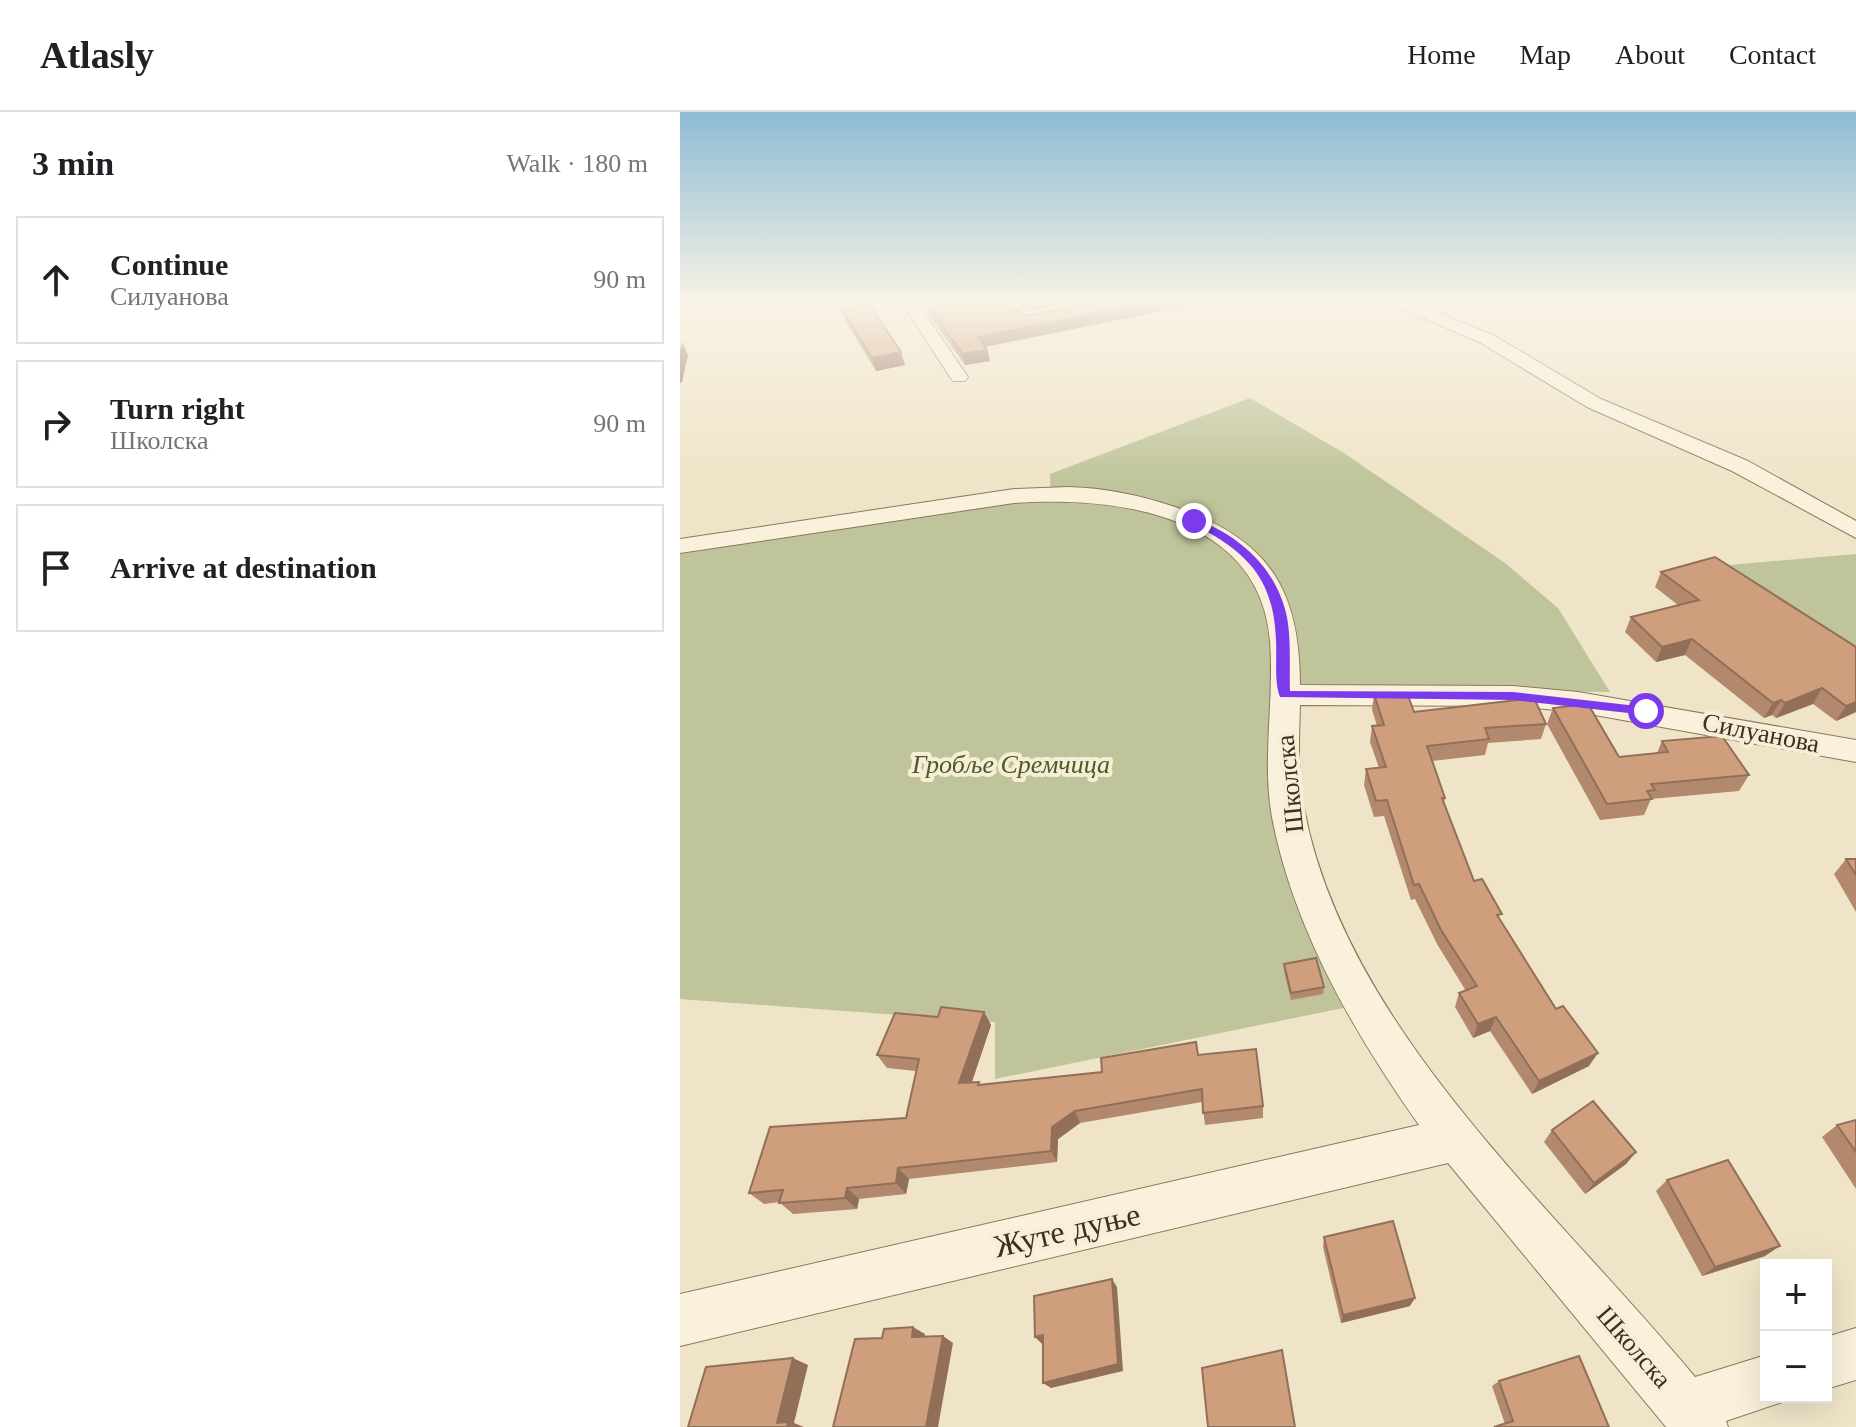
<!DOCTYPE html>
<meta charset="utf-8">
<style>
body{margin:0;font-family:Georgia,serif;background:#f2f2f2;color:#202124}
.controls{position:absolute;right:24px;bottom:24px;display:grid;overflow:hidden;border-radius:0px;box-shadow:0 8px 32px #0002}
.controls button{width:72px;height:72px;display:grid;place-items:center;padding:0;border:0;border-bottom:2px solid #e0e0e0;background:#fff;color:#202124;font:40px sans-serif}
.stop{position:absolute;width:24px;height:24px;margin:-18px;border:6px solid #7c3aed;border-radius:50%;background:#fff}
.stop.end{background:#7c3aed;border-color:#fff;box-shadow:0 2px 8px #0008}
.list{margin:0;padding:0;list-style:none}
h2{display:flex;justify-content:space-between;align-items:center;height:104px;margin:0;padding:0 32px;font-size:34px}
h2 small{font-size:26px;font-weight:400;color:#757577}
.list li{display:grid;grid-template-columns:52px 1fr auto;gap:24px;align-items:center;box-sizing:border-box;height:128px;margin:0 16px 16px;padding:0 16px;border:2px solid #e0e0e0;border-radius:0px}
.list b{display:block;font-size:30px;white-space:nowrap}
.list p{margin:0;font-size:26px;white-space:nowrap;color:#757577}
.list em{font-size:26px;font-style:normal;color:#757577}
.icon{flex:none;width:44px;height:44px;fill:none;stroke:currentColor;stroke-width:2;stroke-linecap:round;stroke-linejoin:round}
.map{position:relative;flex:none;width:1176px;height:1315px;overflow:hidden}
header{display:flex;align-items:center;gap:48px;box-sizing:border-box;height:112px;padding:0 40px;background:#fff;border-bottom:2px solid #e0e0e0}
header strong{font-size:38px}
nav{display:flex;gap:44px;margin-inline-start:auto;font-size:28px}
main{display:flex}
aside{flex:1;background:#fff}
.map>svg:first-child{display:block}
.cemetery{fill:#bfc49a}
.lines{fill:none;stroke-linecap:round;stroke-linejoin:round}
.street-casing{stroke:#8d765c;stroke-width:2}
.street{fill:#faf1dc;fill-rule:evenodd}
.wall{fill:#b2896c}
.shaded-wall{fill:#916f58}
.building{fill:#cf9f7d;stroke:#916f58;stroke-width:2}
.route{fill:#7c3aed}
.labels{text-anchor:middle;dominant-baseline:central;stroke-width:8;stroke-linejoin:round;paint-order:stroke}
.street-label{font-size:26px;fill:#3d2e20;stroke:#f7eed8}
.park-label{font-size:26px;font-style:italic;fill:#4d5a26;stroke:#f7eed8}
.near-street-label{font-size:32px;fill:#3d2e20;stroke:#f7eed8}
</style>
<header>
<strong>Atlasly</strong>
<nav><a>Home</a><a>Map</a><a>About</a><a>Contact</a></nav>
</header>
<main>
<aside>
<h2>3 min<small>Walk · 180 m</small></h2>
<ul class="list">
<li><svg class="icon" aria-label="ahead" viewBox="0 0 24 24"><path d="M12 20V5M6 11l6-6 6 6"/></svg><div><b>Continue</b><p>Силуанова</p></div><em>90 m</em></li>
<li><svg class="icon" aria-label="right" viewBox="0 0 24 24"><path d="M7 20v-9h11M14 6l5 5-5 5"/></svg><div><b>Turn right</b><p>Школска</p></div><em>90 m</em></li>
<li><svg class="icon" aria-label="arrive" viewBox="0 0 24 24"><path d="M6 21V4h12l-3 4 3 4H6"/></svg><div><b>Arrive at destination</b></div></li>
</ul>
</aside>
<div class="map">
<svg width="1176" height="1315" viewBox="0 0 1176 1315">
<rect width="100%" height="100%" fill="#f0e4c8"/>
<!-- cemetery -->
<g class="cemetery">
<path d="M570,286L664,341L825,451L878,496L930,580L591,576L590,655L673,894L315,967V910L0,887V442L328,390L371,388L370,362Z"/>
<path d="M1176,442V534L1049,453Z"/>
</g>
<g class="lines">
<!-- street casing -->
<g class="street-casing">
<g id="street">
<path d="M231,188H251L241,196L288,265L285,269H273L270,265L224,194Z"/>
<path d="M703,188H725L813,223L921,287L1068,349L1176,409V426L1052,359L907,295L801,231Z"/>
<path d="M389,375C427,376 463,384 498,396C589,428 620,478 620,573L833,574L898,580L1176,628V650L898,600L833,594L620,593C619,627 617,662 624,696C665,917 877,1098 1015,1265L1086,1243V1285H1106L1105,1289L1046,1309L1048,1315H986L768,1051L0,1234V1182L739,1013C676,924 617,823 594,715C580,653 595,591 590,529C580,402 436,384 334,391L0,441V427L334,377Z"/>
<path d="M1176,1216V1268L1146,1277V1225Z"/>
</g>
</g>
<!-- street -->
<use href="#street" class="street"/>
</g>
<!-- wall -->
<g class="wall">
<path d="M330,188H404L351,199Z"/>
<path d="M245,190L348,204L305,235L307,238L310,249L285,253L248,201Z"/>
<path d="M161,196L225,253L196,259L165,208Z"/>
<path d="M981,460L1176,535V600L1156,609L1133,592L1096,606L1092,603L1084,606L1005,543L976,550L945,520L951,505L998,493L975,475Z"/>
<path d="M694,582L734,600L866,612L861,627L808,631L805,643L752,649L765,686L764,691L794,769L820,808L909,954L852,982L810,919L793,926L775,895L779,881L786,879L757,832L735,787L731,788L704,704L694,705L684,673L686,657L699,656L690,630L692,614H697L692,598Z"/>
<path d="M873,596L939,645L977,641L982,629L1069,663L1059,679L971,687L964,703L920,708L867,612Z"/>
<path d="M1166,747H1176V800L1154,762Z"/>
<path d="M604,852L644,875L643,882L611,888L604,859Z"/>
<path d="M304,900L311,913L292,970L300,973L422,960L518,943L583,994V1006L525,1013L522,990L400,1011L378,1027L377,1050L229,1067L226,1082L179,1087L177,1097L113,1102L99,1090L84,1092L69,1081L226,1006L236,959L207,956L197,943L258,905Z"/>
<path d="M1176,1008V1077L1142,1025L1157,1013Z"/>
<path d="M872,1018L956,1040L946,1052L905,1082L864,1030Z"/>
<path d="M987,1068L1085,1144L1022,1164L976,1079Z"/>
<path d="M644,1125L730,1194L661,1211L643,1135Z"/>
<path d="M819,1269L929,1315L825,1312L812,1274Z"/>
</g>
<!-- shaded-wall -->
<g class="shaded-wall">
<path d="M350,188H404L351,199Z"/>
<path d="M485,188H537L300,236L298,225Z"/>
<path d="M2,230L8,243L2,270L0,271V239Z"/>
<path d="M307,238L310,249L285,253L283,242Z"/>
<path d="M221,240L225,253L196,259L192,246Z"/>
<path d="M1012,527L1005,543L976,550L982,535Z"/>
<path d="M1142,576L1133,592L1096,606L1105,591Z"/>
<path d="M1101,588L1092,603L1084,606L1093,591Z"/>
<path d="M1176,590V600L1156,609L1166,594Z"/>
<path d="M304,900L311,913L287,984L279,971Z"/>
<path d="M816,905L810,919L793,926L798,912Z"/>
<path d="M918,941L909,954L852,982L859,969Z"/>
<path d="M395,999L400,1011L378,1027L377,1050L371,1039L372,1015Z"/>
<path d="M956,1040L946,1052L905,1082L914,1071Z"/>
<path d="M218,1056L229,1067L226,1082L216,1071Z"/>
<path d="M167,1076L179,1087L177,1097L165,1086Z"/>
<path d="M1100,1134L1085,1144L1022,1164L1035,1155Z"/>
<path d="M432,1167L437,1175L443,1259L371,1276L363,1271Z"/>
<path d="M735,1186L730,1194L661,1211L663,1203Z"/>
<path d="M233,1215L245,1222L243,1232L232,1225Z"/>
<path d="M363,1223L370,1230L362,1232L355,1225Z"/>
<path d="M263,1224L273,1231L258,1315H246Z"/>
<path d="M113,1246L128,1253L114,1311L124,1315H107L97,1311Z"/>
</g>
<!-- building -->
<g class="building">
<path d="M256,188H317L348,204L416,188H485L298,225L307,238L283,242L245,190Z"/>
<path d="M189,192L221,240L192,246L161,196Z"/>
<path d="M1035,445L1176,535V590L1166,594L1142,576L1105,591L1101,588L1093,591L1012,527L982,535L951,505L1019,488L981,460Z"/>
<path d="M727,581L734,600L854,586L866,612L805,616L809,627L747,634L765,686H762L794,769L802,767L822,802L817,803L876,897L883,894L918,941L859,969L816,905L798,912L779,881L797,874L761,818L739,772L734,773L707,688L696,689L686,657L706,655L692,614L704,613L694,582Z"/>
<path d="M908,592L939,645L988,640L982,629L1042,624L1069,663L971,672L975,678L967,679L972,687L927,692L873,596Z"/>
<path d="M1166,747H1176V763Z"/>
<path d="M636,846L644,875L611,881L604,852Z"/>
<path d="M261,895L304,900L279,971L299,970L298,973L422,960L421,946L516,930L518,943L576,937L583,994L523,1001L522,977L395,999L372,1015L371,1039L218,1056L216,1071L167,1076L165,1086L99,1091L103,1078L69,1081L90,1015L226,1006L239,947L197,943L215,901L258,905Z"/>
<path d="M913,989L956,1040L914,1071L872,1018Z"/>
<path d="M1176,1008V1040L1157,1013Z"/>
<path d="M1048,1048L1100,1134L1035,1155L987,1068Z"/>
<path d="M713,1109L735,1186L663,1203L644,1125Z"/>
<path d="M432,1167L438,1252L363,1271V1223L355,1225L354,1184Z"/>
<path d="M233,1215L232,1225L263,1224L246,1315H153L175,1227L202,1226L204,1217Z"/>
<path d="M602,1238L615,1315H528L522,1256Z"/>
<path d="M899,1244L929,1315H814L833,1309L819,1269Z"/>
<path d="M113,1246L97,1311L108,1310L107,1315H8L26,1255Z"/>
</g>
<!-- sky -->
<linearGradient id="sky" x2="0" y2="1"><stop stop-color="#8fbad6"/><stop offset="0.51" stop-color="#f8f3e6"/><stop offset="1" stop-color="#f8f3e6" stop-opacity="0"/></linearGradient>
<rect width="1176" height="372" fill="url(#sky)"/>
<!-- route -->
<path class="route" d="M514,407C556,421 593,453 605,497C612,521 609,553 610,579L833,580L966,595L972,599L966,603L833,588L600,585C594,569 597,547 596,529C594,465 566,439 511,411Z"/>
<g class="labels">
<!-- street labels -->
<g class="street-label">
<text transform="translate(1081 621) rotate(11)">Силуанова</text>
<text transform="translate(610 672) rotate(-96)">Школска</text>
<text transform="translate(954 1235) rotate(49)">Школска</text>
</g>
<!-- park labels -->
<g class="park-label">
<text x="331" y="652">Гробље Сремчица</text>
</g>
<!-- near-street labels -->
<g class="near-street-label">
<text transform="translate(387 1118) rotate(-13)">Жуте дуње</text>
</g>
</g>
</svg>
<div class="controls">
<button>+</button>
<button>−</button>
</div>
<div class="stop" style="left:966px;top:599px"></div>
<div class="stop end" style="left:514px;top:409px"></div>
</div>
</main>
